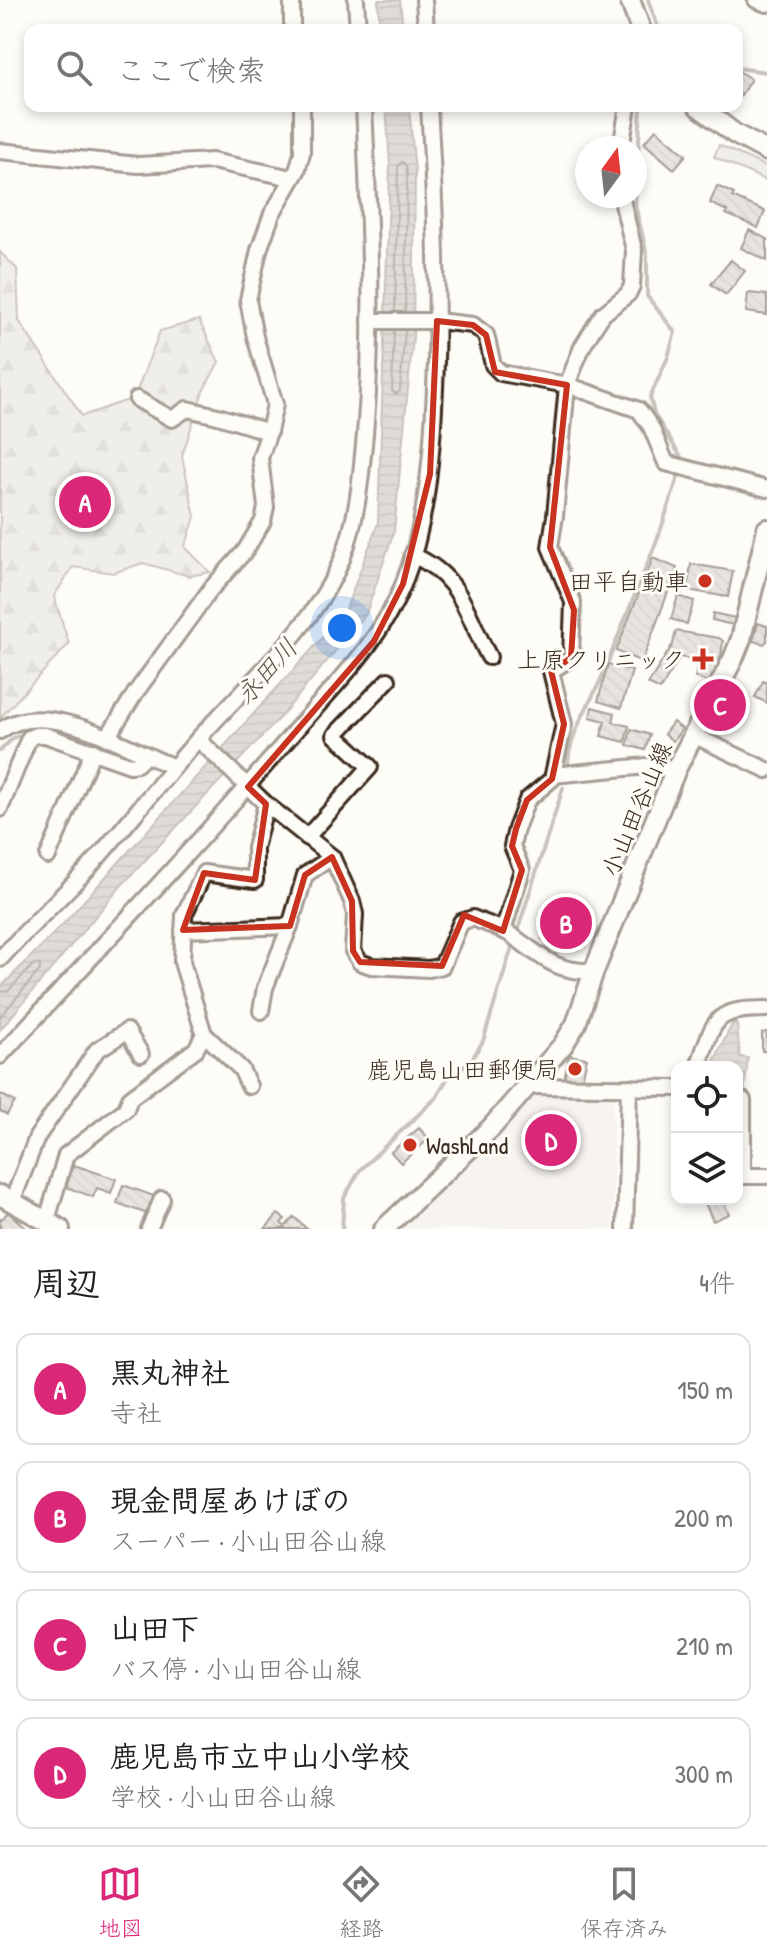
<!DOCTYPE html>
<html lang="ja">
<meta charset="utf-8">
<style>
body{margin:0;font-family:"Patrick Hand","Klee One",sans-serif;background:#f2f2f2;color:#222}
.controls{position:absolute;right:24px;bottom:24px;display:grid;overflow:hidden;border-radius:16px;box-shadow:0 4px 12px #0003}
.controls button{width:72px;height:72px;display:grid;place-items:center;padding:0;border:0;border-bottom:2px solid #e0e0e0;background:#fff;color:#222;font:40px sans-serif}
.compass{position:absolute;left:575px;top:136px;width:72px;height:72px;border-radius:50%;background:#fff;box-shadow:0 4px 12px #0003;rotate:15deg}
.you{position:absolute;left:342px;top:628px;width:28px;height:28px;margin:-20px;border:6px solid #fff;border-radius:50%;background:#1a73e8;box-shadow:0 0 0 12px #1a73e833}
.badge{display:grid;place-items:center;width:52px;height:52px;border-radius:50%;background:#db2777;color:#fff;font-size:26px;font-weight:700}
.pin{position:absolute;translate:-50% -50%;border:4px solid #fff;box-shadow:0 2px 8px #0006}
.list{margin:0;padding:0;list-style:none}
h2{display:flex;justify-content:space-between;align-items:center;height:104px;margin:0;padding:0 32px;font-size:34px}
h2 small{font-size:26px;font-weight:400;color:#767676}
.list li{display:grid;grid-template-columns:52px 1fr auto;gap:24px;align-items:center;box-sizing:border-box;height:112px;margin:0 16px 16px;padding:0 16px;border:2px solid #e0e0e0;border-radius:16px}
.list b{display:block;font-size:30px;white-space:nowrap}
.list p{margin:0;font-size:26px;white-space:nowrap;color:#767676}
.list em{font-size:26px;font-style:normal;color:#767676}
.icon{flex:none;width:44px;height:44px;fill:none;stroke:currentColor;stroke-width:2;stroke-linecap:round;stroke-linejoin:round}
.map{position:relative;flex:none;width:767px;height:1229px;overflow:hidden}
.search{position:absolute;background:#fff;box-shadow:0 4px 12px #0003;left:24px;right:24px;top:24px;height:88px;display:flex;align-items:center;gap:20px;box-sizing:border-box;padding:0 28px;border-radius:16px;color:#767676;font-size:30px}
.sheet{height:616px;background:#fff}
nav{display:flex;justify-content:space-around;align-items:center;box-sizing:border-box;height:112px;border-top:2px solid #e0e0e0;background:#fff;font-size:22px;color:#767676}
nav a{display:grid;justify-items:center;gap:4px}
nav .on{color:#db2777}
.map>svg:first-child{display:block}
.built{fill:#efece7}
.green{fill:#e1ded7;stroke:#8e847a;stroke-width:2}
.forest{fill:url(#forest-firs);stroke:#8e847a;stroke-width:2}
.water{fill:url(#water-rules);stroke:#887d74;stroke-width:2}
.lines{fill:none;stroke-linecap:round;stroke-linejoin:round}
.shore{stroke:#6e6157;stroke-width:2}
.stream{stroke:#887d74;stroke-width:4}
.building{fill:url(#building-back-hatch);stroke:#3b2a1e;stroke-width:2}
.street-casing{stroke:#3b2a1e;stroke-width:20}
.secondary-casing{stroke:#3b2a1e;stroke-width:24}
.street{stroke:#fdfcf7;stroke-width:14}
.secondary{stroke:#fdfcf7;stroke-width:18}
.marked{fill:none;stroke:#c8321e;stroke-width:6;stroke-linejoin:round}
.poi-dot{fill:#c8321e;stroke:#fdfcf7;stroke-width:3}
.labels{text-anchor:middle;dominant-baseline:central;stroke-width:6;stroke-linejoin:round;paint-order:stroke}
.poi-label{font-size:24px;fill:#3b2a1e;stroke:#fdfcf7;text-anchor:end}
.street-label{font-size:24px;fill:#3b2a1e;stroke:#fdfcf7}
.water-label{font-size:26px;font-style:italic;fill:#615349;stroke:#fdfcf7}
</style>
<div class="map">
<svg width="767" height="1229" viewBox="0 0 767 1229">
<defs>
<pattern id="forest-firs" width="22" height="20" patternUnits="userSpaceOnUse" patternTransform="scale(2)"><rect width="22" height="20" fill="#e1ded7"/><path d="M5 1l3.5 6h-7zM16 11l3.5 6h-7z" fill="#c2bfb8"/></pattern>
<pattern id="water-rules" width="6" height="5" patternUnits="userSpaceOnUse" patternTransform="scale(2)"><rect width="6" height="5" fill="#bbb4ad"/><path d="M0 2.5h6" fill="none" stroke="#99938c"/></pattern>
<pattern id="building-back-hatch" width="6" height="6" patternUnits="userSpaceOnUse" patternTransform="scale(2)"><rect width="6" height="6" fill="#cdc8c2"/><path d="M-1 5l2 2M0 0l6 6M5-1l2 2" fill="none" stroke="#b1aca6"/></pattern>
</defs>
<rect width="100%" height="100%" fill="#fdfcf7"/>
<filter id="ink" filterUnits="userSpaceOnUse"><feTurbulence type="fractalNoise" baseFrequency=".0125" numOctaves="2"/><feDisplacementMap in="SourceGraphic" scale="16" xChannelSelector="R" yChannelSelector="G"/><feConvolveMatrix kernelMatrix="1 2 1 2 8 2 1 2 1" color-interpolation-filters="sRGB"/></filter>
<g filter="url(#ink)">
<!-- built -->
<path class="built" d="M535,1092L613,1093V1229H398Z"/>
<!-- green -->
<path class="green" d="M719,145L767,167V181L714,157Z"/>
<!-- forest -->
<path class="forest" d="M0,252L17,269L19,321L82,416L134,398L160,331L199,320L219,362L203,391L182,456L195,517L185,547L210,572L189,576L143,563L113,573L73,567L54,596L69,644L0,718Z"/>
<!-- water -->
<g class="water">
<path d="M378,0H400L403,30H380Z"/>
<path d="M386,106H409L415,172L413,337L394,531L366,614L282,715L121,886L0,1030V988L63,924L344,614L378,523L390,165Z"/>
<path d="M734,1020L737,1025L740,1057L748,1058L744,1095H737V1067H711Z"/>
</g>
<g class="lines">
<!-- shore -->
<g class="shore">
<path d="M395,312L398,166L402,162L406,165L407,172L405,312"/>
<path d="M394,330L392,391L396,394L400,391L405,330"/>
<path d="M0,992L8,991L34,964L40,965V970L0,1017"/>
</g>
<!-- stream -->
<g class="stream">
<path d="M648,0L659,30"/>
<path d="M737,68L767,72"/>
<path d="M641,106L635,205L647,255V296L675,332L668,357L650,397L654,414L681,457"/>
<path d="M64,730L98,741"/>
<path d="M0,751L13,738L28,732"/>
<path d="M568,770C567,735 588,709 601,679L659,535L679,474"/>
<path d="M518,929L563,788"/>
<path d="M342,1229L344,1198L360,1170L436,1098L449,1076L471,1061L483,1041L513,944"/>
</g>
</g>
<!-- building -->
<g class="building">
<path d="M740,72L751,79L739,98L737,97V75Z"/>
<path d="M656,129L686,155L674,169L644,143Z"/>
<path d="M717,186L734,194L732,197L765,211L758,228L726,214L727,211L710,203Z"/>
<path d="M749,230L767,239V261L741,248Z"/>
<path d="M731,260L745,271L726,295L711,284Z"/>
<path d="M748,293L767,295V315L746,312Z"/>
<path d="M653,558L677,568L642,662L616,651Z"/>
<path d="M691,564L733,571L728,597L687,590Z"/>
<path d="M678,596L694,601L687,624L671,619Z"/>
<path d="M713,613L735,618L733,625L712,620Z"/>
<path d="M758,623L767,626V641L764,644L753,641Z"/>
<path d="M676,631L719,638L723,641L721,656L712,680L707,682L695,677L699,661L680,657L660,690L648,684L673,644Z"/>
<path d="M608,664L632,671L621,708L598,701Z"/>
<path d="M763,681L767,683V703L755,697Z"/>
<path d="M592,707L615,713L613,722L629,726L625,742L601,736L605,721L590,717Z"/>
<path d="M673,722L682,729L673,741L664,734Z"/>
<path d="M631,729L650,735L645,750L627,745Z"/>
<path d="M553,901L589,911L578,949L542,939Z"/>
<path d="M767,1032V1051H762V1033Z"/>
<path d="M569,1055L587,1058L581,1084L564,1080Z"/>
<path d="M0,1094L15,1102L7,1115L0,1111Z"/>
<path d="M419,1128L429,1139L401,1163L391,1152Z"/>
<path d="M74,1165L116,1179L111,1193L97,1188L93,1197L66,1187Z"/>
<path d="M123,1185L154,1196L147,1214L117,1203Z"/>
<path d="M703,1199H722L729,1214L713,1221Z"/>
<path d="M8,1212L27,1229H0V1218L2,1219Z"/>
<path d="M278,1214L285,1219L281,1223L285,1227L294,1217L307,1229H265Z"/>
</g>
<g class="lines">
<!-- street casing -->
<g class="street-casing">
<g id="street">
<path d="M292,0V30"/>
<path d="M356,0L358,30"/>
<path d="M424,0L426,30"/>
<path d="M756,0L767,4"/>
<path d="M621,148L628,106"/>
<path d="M0,151L138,165L212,161L292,178"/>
<path d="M370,321H437L473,325L486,335L493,365L501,373L567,385L639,410L651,427L666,463L767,489"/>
<path d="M137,399L172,419L187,409L218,416L269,432"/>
<path d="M412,555C462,576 466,614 489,657"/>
<path d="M0,731C46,696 127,749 174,767"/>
<path d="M695,736L767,770"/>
<path d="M107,738L136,692L210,590L245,551L263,521L266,507L260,458L269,432L275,404L255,337L248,300L259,250L272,214L297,171L302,153V106"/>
<path d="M198,739L266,804L332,857L352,901L355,914L353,951L360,962L371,966L429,969L442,966L461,922L473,918C484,923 498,927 508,933C540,954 553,973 594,971"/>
<path d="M553,775L647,766L676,769"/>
<path d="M0,809L29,738L36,735H45L130,765L137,764L145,756"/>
<path d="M307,837L370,767L335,735L388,680"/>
<path d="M48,856L93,751"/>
<path d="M183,930L290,926"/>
<path d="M503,931L522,870L512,846L516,829L527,800L552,779L564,724L551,671L571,658L573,602L550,547L555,516L567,385L582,347L595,326L603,314L628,294L632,286L634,250L621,196"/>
<path d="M0,959C30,926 63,896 93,863C129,822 163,779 199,738C246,685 316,625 342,559C358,519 361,475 365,434C375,324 369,215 364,106"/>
<path d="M261,1011L265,988L290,926L305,875L332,857"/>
<path d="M0,1056C97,951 195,848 288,739C330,689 378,647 403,585C425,529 431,467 434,408C440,307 435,206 429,106"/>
<path d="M698,1067C715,1019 713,1009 767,1009"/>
<path d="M249,1086L241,1069L204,1034L182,962L184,915L204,873L255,880V848L266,804"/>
<path d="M527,1086L677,1088"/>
<path d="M737,1100H743V1176H767"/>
<path d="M12,1202L37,1137L97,1050L127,1031L141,1054"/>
<path d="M47,1220L66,1155L126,1109L130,1098L196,1049L204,1034"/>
<path d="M149,1229L162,1199"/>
<path d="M625,1229L629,1087"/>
</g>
</g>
<!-- secondary casing -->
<g class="secondary-casing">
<g id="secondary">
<path d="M630,0L641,30"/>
<path d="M698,106L735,134L767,151"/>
<path d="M0,1195L60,1229"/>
<path d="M384,1229L491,1128L563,1045L576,1024L594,971L676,769L733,659L741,639L767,529"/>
</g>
</g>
<!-- street -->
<use href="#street" class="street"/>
<!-- secondary -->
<use href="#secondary" class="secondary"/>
</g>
</g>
<!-- marked area -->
<path d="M0 0H767V1229H0ZM437,321L473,325L486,335L495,372L567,385L550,547L574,610L571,658L551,671L564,724L552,779L527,800L516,829L512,846L522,870L503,931L464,915L442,966L360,962L353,951L352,901L332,857L305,875L290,926L183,930L204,873L255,880L266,804L248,787L374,641L403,584L430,474Z" fill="#fdfcf7" fill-opacity=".55" fill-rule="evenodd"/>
<path class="marked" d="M437,321L473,325L486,335L495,372L567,385L550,547L574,610L571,658L551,671L564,724L552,779L527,800L516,829L512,846L522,870L503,931L464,915L442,966L360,962L353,951L352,901L332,857L305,875L290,926L183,930L204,873L255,880L266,804L248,787L374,641L403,584L430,474Z"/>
<!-- markers -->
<g class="poi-dot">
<circle cx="705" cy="581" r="8"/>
<path d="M699 647h8v8h8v8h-8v8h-8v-8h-8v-8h8z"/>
<circle cx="575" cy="1069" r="8"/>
<circle cx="410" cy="1145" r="8"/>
</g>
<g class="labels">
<!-- poi labels -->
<g class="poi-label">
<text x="689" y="581">田平自動車</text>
<text x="685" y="659">上原クリニック</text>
<text x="559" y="1069">鹿児島山田郵便局</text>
<text x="426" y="1145" text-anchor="start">WashLand</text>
</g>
<!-- street labels -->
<g class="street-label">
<text transform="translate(636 809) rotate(-67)">小山田谷山線</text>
</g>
<!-- water labels -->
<g class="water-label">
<text transform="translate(266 671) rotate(-48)">永田川</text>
</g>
</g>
</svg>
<div class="controls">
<button><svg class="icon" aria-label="locate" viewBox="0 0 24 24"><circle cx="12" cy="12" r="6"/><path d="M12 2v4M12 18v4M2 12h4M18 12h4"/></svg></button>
<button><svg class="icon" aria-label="layers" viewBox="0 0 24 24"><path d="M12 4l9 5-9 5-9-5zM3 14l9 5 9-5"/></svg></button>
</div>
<svg class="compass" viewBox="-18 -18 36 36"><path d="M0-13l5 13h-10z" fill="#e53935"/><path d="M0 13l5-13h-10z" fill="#767676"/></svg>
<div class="you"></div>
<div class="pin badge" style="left:85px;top:502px">A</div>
<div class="pin badge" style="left:566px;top:923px">B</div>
<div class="pin badge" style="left:720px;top:705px">C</div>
<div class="pin badge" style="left:551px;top:1140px">D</div>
<div class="search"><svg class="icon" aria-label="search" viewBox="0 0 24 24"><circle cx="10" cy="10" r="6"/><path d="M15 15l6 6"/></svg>ここで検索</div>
</div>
<section class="sheet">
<h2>周辺<small>4件</small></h2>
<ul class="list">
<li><span class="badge">A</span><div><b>黒丸神社</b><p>寺社</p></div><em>150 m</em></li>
<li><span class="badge">B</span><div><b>現金問屋あけぼの</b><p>スーパー · 小山田谷山線</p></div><em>200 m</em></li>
<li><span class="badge">C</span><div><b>山田下</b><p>バス停 · 小山田谷山線</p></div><em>210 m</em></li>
<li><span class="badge">D</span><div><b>鹿児島市立中山小学校</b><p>学校 · 小山田谷山線</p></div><em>300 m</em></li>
</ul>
</section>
<nav>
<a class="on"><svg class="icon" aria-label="map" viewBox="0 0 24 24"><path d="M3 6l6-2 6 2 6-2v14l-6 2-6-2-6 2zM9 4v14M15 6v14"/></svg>地図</a>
<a><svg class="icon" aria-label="directions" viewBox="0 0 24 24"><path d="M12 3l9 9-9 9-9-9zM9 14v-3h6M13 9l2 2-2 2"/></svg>経路</a>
<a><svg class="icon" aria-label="saved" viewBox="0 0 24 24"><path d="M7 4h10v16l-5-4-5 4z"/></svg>保存済み</a>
</nav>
